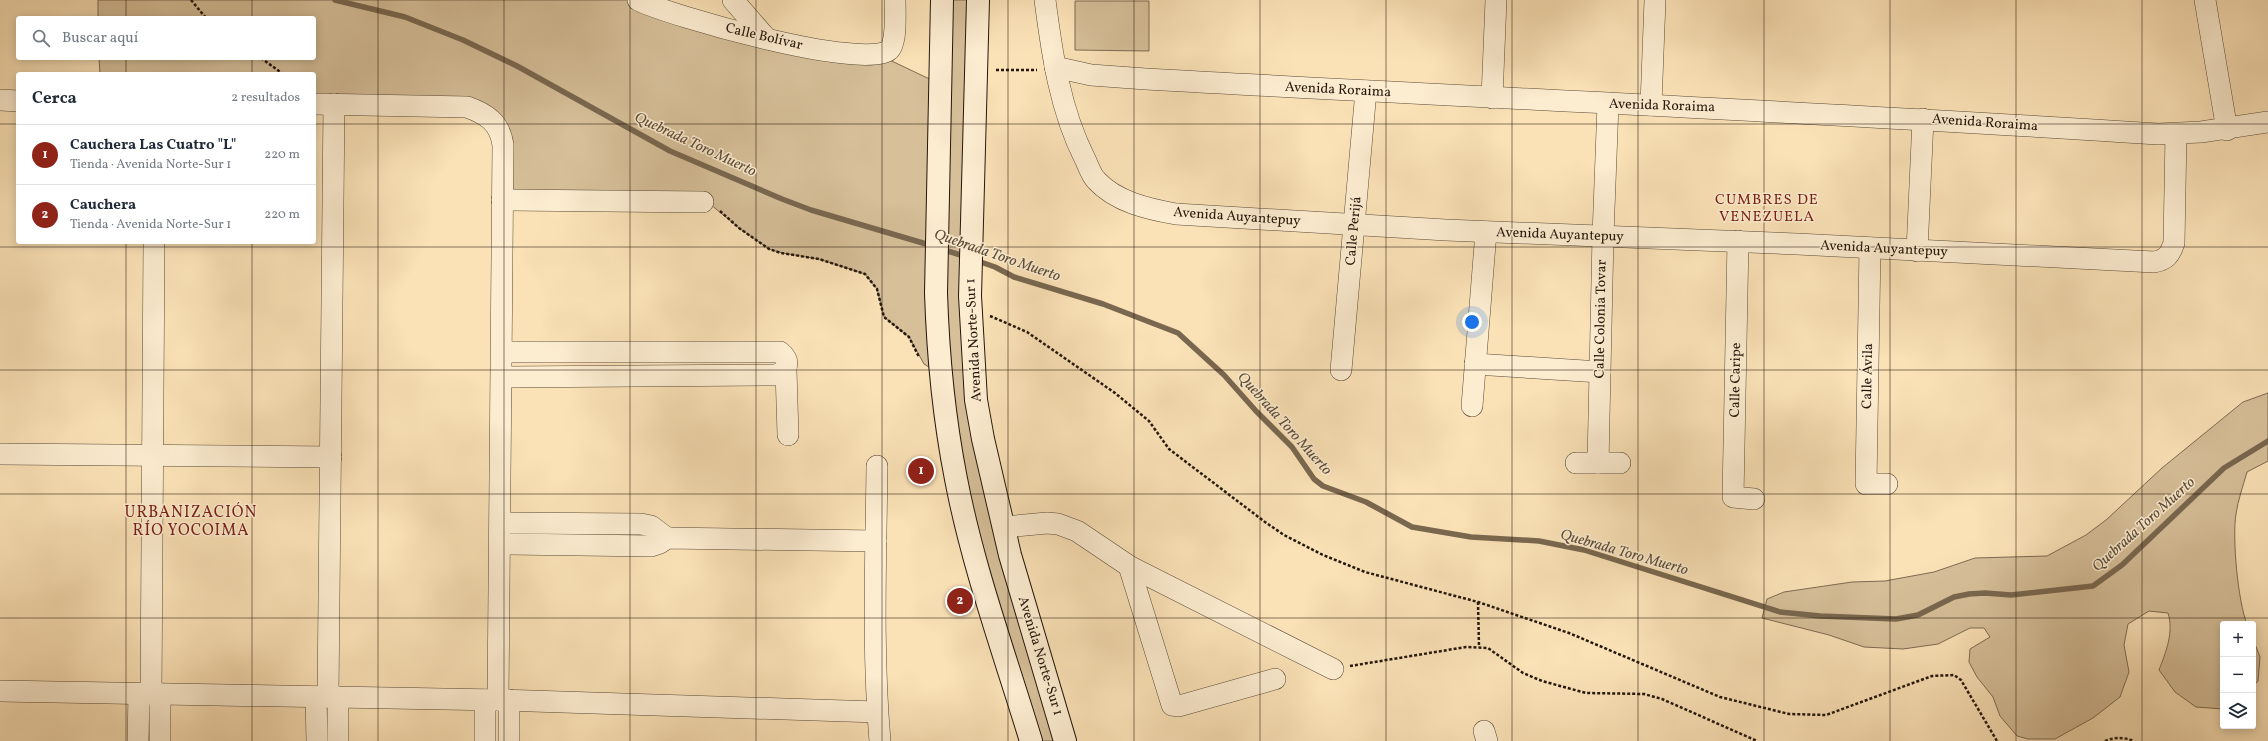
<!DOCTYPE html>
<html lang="es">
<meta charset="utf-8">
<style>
body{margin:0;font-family:Vollkorn,serif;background:#f2f2f3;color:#1f2937}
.controls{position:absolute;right:12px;bottom:12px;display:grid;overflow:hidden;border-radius:4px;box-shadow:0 2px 10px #0003}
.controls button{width:36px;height:36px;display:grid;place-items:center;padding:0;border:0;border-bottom:1px solid #e0e1e3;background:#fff;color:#1f2937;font:20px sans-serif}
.you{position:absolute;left:1472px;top:322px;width:14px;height:14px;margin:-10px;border:3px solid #fff;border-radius:50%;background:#1a73e8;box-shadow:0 0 0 6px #1a73e833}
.badge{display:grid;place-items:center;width:26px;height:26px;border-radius:50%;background:#8f2418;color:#fff;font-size:13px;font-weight:700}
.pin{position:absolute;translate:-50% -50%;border:2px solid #fff;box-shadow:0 1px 4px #0006}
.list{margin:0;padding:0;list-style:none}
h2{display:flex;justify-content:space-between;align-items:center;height:52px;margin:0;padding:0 16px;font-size:17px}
h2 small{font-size:13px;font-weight:400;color:#747a83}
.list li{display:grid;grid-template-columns:26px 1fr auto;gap:12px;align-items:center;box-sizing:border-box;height:60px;padding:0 16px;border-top:1px solid #e0e1e3}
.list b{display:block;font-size:15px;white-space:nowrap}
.list p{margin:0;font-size:13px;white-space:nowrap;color:#747a83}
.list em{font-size:13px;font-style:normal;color:#747a83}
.icon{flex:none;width:22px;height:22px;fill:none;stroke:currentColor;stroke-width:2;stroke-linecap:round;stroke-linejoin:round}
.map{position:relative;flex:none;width:2268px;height:741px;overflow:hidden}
.search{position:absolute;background:#fff;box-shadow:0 2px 10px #0003;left:16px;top:16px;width:300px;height:44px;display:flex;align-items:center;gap:10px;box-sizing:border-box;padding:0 14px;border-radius:4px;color:#747a83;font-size:15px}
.panel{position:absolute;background:#fff;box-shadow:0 2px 10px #0003;left:16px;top:72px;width:300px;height:172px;border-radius:4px}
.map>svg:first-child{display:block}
.green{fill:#d6bf99;stroke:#7d6b52}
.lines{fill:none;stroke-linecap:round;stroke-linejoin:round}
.stream{stroke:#79674f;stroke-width:5.5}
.street-casing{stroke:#5a4a36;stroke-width:22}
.secondary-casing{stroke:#24170b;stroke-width:24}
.path{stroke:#24170b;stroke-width:2.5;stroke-dasharray:3 2;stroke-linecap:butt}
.street{stroke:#fcecd0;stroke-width:21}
.secondary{stroke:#fcecd0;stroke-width:22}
.grid{fill:none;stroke:#24170b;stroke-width:1;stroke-opacity:0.55}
.labels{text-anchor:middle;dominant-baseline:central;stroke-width:3;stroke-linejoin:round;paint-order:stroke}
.street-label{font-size:14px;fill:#24170b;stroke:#fcecd0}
.water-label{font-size:15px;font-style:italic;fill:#5c4c38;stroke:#fcecd0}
.neighbourhood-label{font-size:15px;letter-spacing:1px;fill:#7a1f14;stroke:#fcecd0}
.quarter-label{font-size:16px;letter-spacing:1px;fill:#7a1f14;stroke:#fcecd0}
</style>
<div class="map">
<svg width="2268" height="741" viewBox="0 0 2268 741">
<rect width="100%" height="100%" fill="#fae1b6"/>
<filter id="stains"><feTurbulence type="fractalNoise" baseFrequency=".005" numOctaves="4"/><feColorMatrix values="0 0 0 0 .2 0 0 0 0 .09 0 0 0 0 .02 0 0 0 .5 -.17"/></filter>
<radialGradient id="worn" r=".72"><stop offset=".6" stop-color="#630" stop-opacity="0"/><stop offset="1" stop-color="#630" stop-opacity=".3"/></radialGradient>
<!-- green -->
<g class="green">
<path d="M98,0H638L877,54L940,84L942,0H978L972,364L1065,741H1031L932,369L924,364L909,337L884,317L877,289L865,274L819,259L782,253L769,249L739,228L710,204L502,200L503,145L481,112L314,104V74H100L99,58H314V18H98Z"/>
<path d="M1075,1H1149V51L1075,50Z"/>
<path d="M2268,393V461L2247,472C2243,486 2238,500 2236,514C2232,538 2238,602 2247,624H2223V709L2196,707L2175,692L2159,670C2166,652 2174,632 2168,613L2149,611L2128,624L2124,645L2129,672L2120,697L2093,718L2055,739H2028L2017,736L2000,716L1993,697L1977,677L1969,662L1970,649L1990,637L1984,628H1970L1938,644L1903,649L1864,647L1829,635L1762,618L1767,599L1784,592L1852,582L1885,581L1934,572L1975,558L2047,556L2086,535L2106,520L2162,468L2243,402Z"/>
<path d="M2253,639L2260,657L2258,681L2253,686Z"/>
</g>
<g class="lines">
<!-- stream -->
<g class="stream">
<path d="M335,0L405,17L463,40L517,66L670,151L782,199L811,210L933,246"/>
<path d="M941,249L967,257"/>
<path d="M975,260L995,267L1014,277L1103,304L1178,333L1224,375L1256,411L1292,447L1314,479L1323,486L1366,502L1412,527L1471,537L1539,541L1584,550L1780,612L1820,616L1896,619L1918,615L1954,597L1969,594L1985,593L2011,595L2093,586L2122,565L2224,468L2268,441"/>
</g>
<!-- street casing -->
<g class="street-casing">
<g id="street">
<path d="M638,0C670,16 864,71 889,50C897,44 895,11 895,0"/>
<path d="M733,0L766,38"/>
<path d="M1045,0C1052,54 1060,110 1085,159C1088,165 1091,175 1096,180C1116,202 1148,209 1176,214L1446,230L1797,244L2154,262C2166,260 2170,255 2174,243L2176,134"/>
<path d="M2205,0L2227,130"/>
<path d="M1055,67L1091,75L1146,79C1484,98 1821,112 2158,134L2201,132L2268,122"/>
<path d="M1492,98L1496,0"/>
<path d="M0,100L18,101"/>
<path d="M314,104L467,107C487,114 500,123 503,145L498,700"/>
<path d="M1651,105L1655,0"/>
<path d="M502,200L703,202"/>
<path d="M1738,241L1733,497L1754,499"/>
<path d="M1870,248L1866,484H1887"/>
<path d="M1917,251L1923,119"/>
<path d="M1475,364L1600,372"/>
<path d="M786,370L788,435"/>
<path d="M1341,370L1366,91"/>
<path d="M502,377L775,375C788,372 791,361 780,352H502"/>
<path d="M1472,406L1486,232"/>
<path d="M0,454L331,457"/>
<path d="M1576,463H1620"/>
<path d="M1598,463L1603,236L1608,104"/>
<path d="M877,466C876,557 872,650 880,741"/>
<path d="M501,523L641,524L651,526L667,538"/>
<path d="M1004,527L1047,523L1058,524L1077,531L1129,566L1333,669"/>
<path d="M501,544L651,546L660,543L667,538L876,541"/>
<path d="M1129,566L1172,705L1179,706L1275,679"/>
<path d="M0,691L498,700L877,712"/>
<path d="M151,694L154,242"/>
<path d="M316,697L317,741"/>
<path d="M328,697L334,104"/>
<path d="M1484,731L1487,741"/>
<path d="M138,741L139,694"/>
<path d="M160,741V694"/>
<path d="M338,741V697"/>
<path d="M485,741V700"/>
<path d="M509,741V700"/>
</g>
</g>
<!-- secondary casing -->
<g class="secondary-casing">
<g id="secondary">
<path d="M942,0L936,293C938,356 944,418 956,479C973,568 1005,655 1031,741"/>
<path d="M978,0L970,296L976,400L983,439L1010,555L1065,741"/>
</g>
</g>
<!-- path -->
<g class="path">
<path d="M191,0L206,18"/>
<path d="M261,58L283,74"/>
<path d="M996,70H1037"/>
<path d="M720,211L739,228L769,249L781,253L819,259L865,274L877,289L884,317L909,337L919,357"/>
<path d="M990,316L1027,332L1115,393L1149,421L1169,449L1265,522L1284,535L1323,555L1365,572L1478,602L1569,633L1720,697L1789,714L1826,715L1932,676L1954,675L1961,680L1997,741"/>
<path d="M1478,602L1479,647"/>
<path d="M1350,666L1466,647L1488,648L1523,673L1542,681L1586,693L1644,694L1662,699L1757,741"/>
<path d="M2105,741C2115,737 2124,737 2134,741"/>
</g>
<!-- street -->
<use href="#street" class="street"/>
<!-- secondary -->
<use href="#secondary" class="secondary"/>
</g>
<!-- grid -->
<path class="grid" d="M126,0V18M252,0V18M378,0V741M504,0V741M630,0V741M756,0V741M882,0V741M1008,0V741M1134,0V741M1260,0V741M1386,0V741M1512,0V741M1638,0V741M1764,0V741M1890,0V741M2016,0V741M2142,0V741M126,58V74M252,58V74M0,124H18M314,124H2268M126,242V741M252,242V741M0,247H2268M0,370H2268M0,494H2268M0,618H2268"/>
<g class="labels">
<!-- street labels -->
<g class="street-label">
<text transform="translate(764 37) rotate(13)">Calle Bolívar</text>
<text transform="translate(1338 90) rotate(3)">Avenida Roraima</text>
<text transform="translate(1662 106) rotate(2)">Avenida Roraima</text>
<text transform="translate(1985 123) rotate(4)">Avenida Roraima</text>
<text transform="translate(1237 217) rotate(4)">Avenida Auyantepuy</text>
<text transform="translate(1354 231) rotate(-85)">Calle Perijá</text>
<text transform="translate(1560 235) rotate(2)">Avenida Auyantepuy</text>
<text transform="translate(1884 249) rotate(3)">Avenida Auyantepuy</text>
<text transform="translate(1601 319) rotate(-89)">Calle Colonia Tovar</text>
<text transform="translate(974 340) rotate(-93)">Avenida Norte-Sur 1</text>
<text transform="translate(1868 376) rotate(-89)">Calle Ávila</text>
<text transform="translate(1736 380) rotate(-89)">Calle Caripe</text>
<text transform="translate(1040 656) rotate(73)">Avenida Norte-Sur 1</text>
</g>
<!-- water labels -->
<g class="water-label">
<text transform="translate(695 145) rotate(25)">Quebrada Toro Muerto</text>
<text transform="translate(997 256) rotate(19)">Quebrada Toro Muerto</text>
<text transform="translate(1284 424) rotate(48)">Quebrada Toro Muerto</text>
<text transform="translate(2144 525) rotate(-42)">Quebrada Toro Muerto</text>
<text transform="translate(1624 553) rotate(16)">Quebrada Toro Muerto</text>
</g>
<!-- neighbourhood labels -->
<g class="neighbourhood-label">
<text x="1767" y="200">CUMBRES DE<tspan x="1767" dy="17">VENEZUELA</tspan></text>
</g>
<!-- quarter labels -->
<g class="quarter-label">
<text x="191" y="513">URBANIZACIÓN<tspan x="191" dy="18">RÍO YOCOIMA</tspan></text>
</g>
</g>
<rect width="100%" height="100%" filter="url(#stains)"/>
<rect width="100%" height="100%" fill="url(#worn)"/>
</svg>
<div class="controls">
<button>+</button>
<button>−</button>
<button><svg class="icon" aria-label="layers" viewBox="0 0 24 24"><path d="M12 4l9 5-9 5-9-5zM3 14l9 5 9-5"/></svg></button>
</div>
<div class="you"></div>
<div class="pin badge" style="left:921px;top:471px">1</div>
<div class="pin badge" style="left:960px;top:601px">2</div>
<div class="search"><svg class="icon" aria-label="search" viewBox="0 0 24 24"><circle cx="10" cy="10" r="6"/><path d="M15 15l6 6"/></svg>Buscar aquí</div>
<section class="panel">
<h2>Cerca<small>2 resultados</small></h2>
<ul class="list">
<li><span class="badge">1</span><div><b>Cauchera Las Cuatro &quot;L&quot;</b><p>Tienda · Avenida Norte-Sur 1</p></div><em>220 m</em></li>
<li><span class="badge">2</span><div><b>Cauchera</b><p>Tienda · Avenida Norte-Sur 1</p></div><em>220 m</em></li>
</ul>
</section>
</div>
